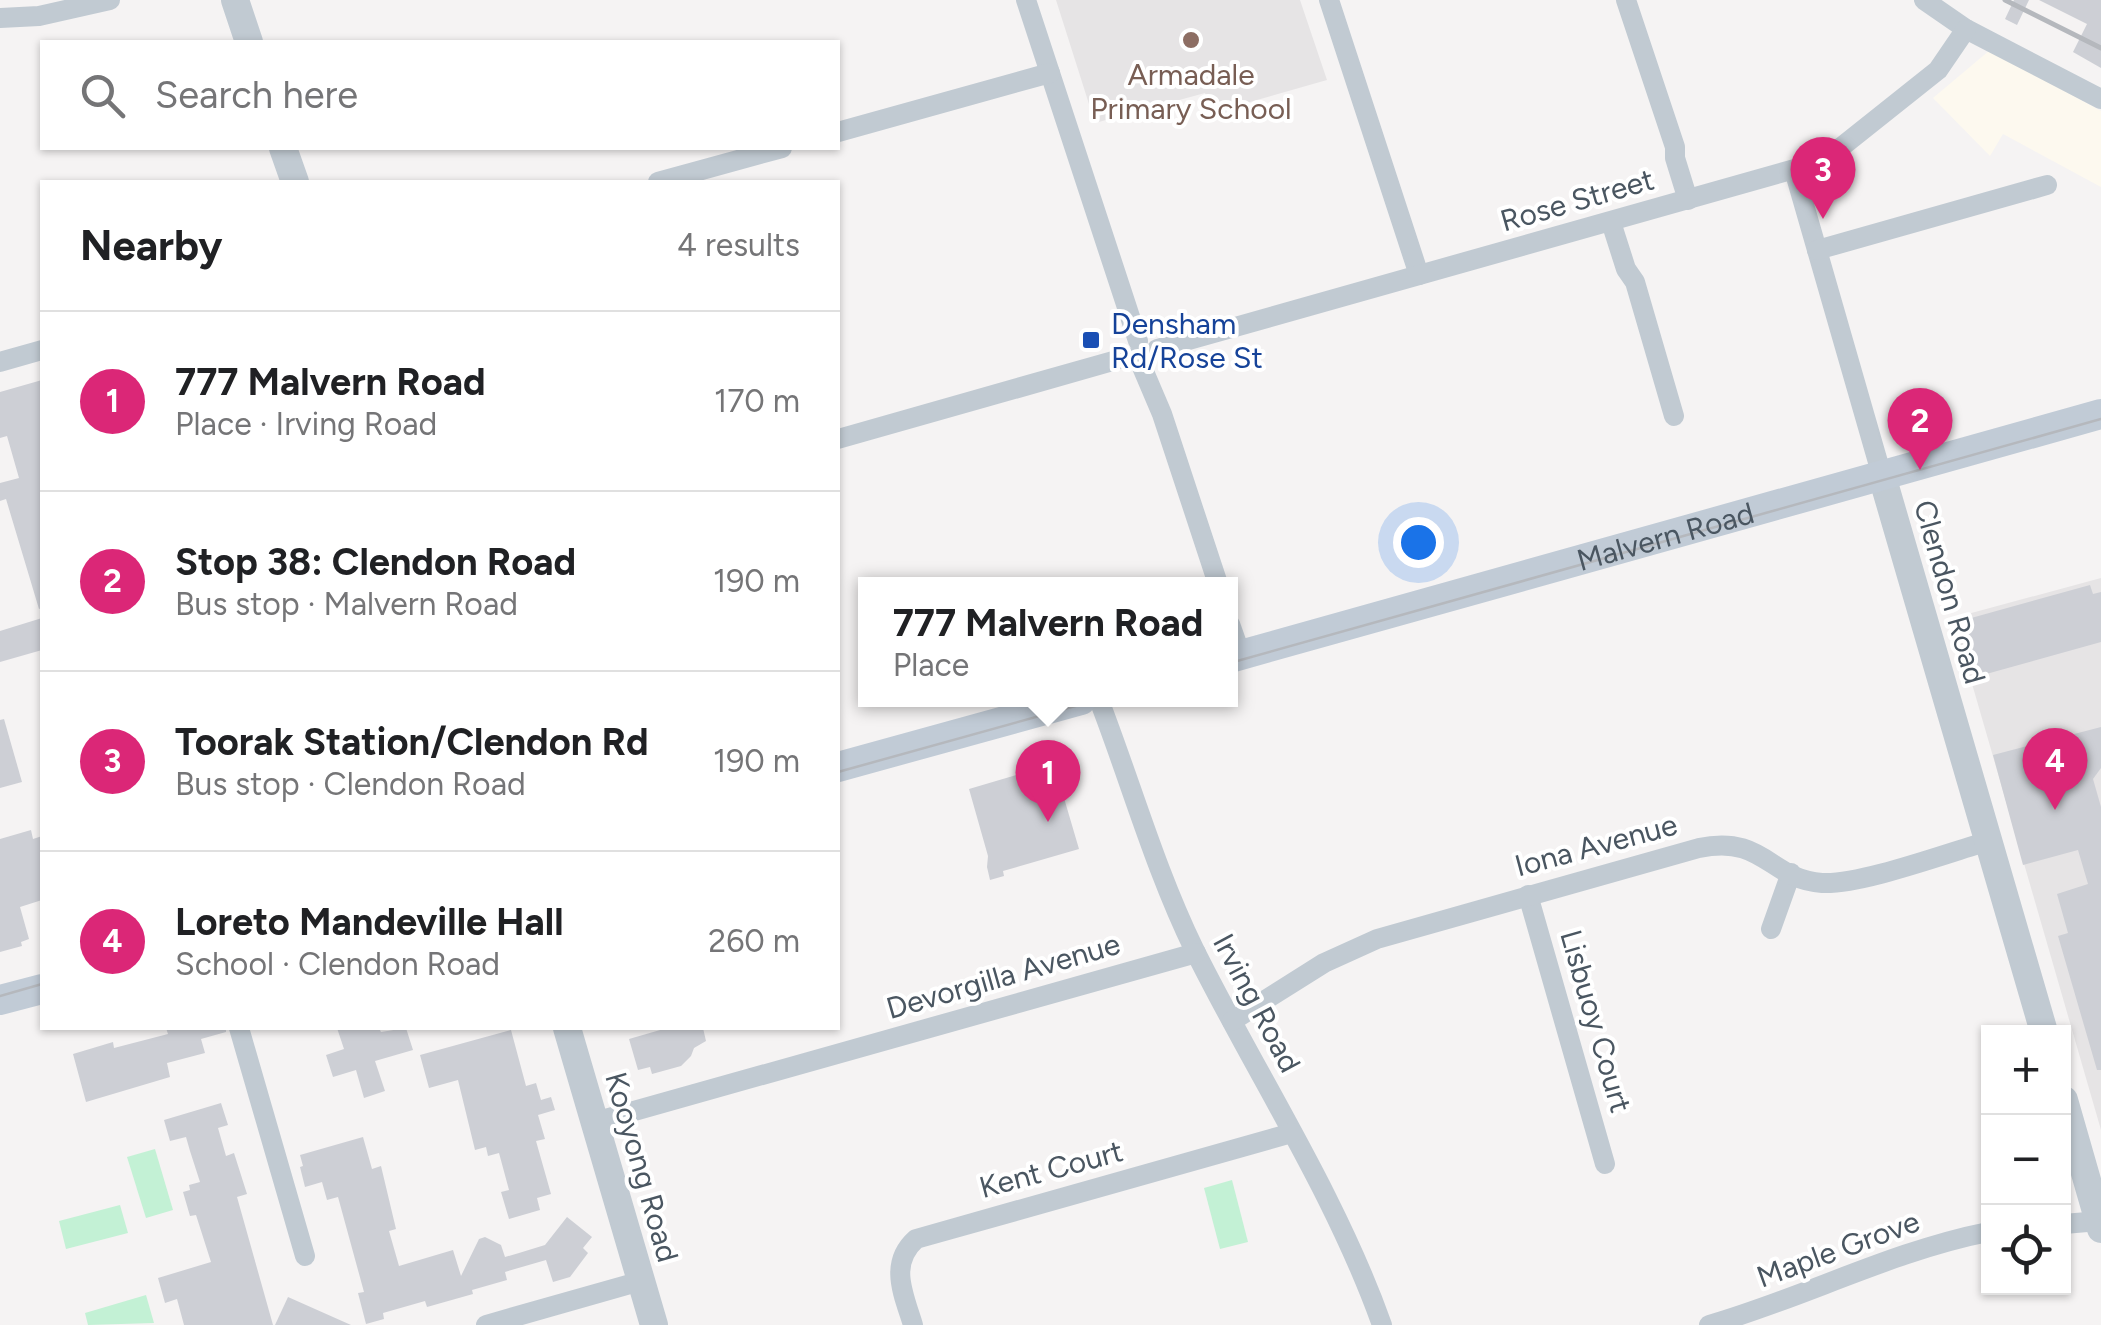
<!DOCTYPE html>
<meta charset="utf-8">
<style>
body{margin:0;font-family:Figtree,sans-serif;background:#f2f2f2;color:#202124}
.controls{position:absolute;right:30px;bottom:30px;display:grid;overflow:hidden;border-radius:0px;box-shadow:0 2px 8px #0004}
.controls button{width:90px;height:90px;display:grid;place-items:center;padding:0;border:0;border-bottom:2px solid #e0e0e0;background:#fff;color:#202124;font:50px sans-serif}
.you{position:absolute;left:1418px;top:542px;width:35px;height:35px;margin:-25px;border:8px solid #fff;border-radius:50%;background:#1a73e8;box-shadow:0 0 0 15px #1a73e833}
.badge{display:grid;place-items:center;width:65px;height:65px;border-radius:50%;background:#db2777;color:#fff;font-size:32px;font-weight:700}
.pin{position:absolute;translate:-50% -82px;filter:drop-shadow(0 2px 5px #0008)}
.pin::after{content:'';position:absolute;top:52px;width:35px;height:30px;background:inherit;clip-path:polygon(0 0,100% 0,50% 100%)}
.popup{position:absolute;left:858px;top:577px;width:380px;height:130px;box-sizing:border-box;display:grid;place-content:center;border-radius:0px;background:#fff;filter:drop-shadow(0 2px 8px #0005);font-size:32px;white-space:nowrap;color:#757577}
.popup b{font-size:38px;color:#202124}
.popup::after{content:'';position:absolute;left:50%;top:100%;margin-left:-20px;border:20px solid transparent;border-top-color:#fff}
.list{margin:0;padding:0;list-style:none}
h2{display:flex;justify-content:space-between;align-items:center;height:130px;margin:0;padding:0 40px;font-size:42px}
h2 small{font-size:32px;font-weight:400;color:#757577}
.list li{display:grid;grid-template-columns:65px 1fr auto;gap:30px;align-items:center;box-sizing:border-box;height:180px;padding:0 40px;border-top:2px solid #e0e0e0}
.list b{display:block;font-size:38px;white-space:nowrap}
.list p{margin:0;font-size:32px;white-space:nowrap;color:#757577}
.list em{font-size:32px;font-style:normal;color:#757577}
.icon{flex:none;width:55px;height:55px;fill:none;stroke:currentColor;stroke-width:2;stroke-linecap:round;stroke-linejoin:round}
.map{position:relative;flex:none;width:2101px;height:1325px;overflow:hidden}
.search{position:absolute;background:#fff;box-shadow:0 2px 8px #0004;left:40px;top:40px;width:800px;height:110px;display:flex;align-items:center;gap:25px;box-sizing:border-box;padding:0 35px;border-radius:0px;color:#757577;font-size:38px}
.panel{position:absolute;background:#fff;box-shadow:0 2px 8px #0004;left:40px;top:180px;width:800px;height:850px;border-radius:0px}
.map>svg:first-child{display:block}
.commercial{fill:#fdf9ef}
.education{fill:#e6e4e5}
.green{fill:#c3f1d5}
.building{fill:#cdcfd5}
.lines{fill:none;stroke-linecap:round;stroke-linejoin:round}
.minor{stroke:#c1cad2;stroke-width:20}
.tertiary{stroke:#c1cad2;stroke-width:28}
.secondary{stroke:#c1cbd6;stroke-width:30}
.tram{stroke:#b5b8bd;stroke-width:2.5}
.rail{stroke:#b5b8bd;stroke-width:5}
.education-dot{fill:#8d6e63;stroke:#fff;stroke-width:4}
.transit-dot{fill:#1a4fb4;stroke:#fff;stroke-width:4}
.labels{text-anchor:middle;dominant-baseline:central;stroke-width:8;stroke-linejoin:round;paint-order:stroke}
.education-label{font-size:30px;fill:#785e54;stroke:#fff}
.street-label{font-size:30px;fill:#4a5661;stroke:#fff}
.transit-label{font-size:30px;fill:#164399;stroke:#fff;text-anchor:start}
</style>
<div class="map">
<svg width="2101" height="1325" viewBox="0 0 2101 1325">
<rect width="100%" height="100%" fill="#f5f3f3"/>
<!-- commercial -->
<path class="commercial" d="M1990,50L2101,111V187L2003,134L1990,156L1933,98Z"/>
<!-- education -->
<g class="education">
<path d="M1056,0H1300L1327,80L1211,113L1205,93L1095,123Z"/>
<path d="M2101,578V1130L1953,618Z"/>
</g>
<!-- green -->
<g class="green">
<path d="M155,1149L173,1210L146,1218L127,1157Z"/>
<path d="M1232,1180L1248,1242L1220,1249L1204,1188Z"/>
<path d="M120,1205L128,1233L66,1249L59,1221Z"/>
<path d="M146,1295L154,1323L88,1325L85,1313Z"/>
</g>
<!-- building -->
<g class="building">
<path d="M2014,0H2029L2017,25L2005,19Z"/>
<path d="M2039,0H2101V68L2073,52L2087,24Z"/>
<path d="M42,380V608L39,609L6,499L0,501V483L19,478L7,436L0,438V392Z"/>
<path d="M2090,585L2093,594L2101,592V642L1979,676L1964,620Z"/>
<path d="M42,618V650L0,662V631Z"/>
<path d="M4,719L22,782L0,788V720Z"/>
<path d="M2101,727V768L2093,779L2101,807V1070H2097L2058,936L2068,933L2057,894L2088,884L2078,850L2023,865L1993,755Z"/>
<path d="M1054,764L1079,849L1003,871L1004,876L990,880L987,867L988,856L969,789Z"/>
<path d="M31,830L33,839L42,836V900L20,907L29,939L21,942L22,946L0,952V839Z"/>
<path d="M166,1028H226V1032L201,1039L205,1053L167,1063L170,1077L86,1102L73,1054L113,1042L114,1048L168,1034Z"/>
<path d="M337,1028H379L381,1032L406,1028L413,1050L375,1061L385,1091L364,1098L356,1070L333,1077L326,1055L344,1049Z"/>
<path d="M667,1028H703L706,1041L694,1048L691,1056L681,1066L652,1074L650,1067L638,1070L629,1039Z"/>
<path d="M511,1030L526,1086L536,1083L541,1100L551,1097L555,1110L538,1115L545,1139L536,1141L551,1194L537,1198L540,1210L509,1219L501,1192L509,1190L499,1153L488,1156L486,1147L475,1150L458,1080L429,1088L420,1055Z"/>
<path d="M221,1103L228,1125L218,1128L226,1156L234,1153L247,1194L237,1197L273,1325H184L177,1299L165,1303L158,1278L211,1262L196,1215L190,1216L183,1192L190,1190L189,1185L200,1182L190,1151L186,1137L170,1141L164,1120Z"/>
<path d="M363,1137L372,1169L381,1166L396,1229L389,1231L399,1266L453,1250L461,1276L479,1239L485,1237L501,1245L505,1257L519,1253L545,1245L567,1217L592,1237L583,1248L588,1253L570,1277L553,1282L546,1260L505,1272L507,1280L472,1290L473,1294L427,1307L425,1301L383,1313L384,1319L366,1324L358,1293L364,1292L338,1197L327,1200L322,1182L305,1187L300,1167L303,1166L300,1155Z"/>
<path d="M288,1297L351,1325H275Z"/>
</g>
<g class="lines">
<!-- minor -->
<g class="minor">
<path d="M1026,0L1138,341"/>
<path d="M1329,0L1419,275"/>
<path d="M1626,0L1675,147V158L1688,200"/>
<path d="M1924,0L1966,29L2101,99"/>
<path d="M0,18L39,16L110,0"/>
<path d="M838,132L1050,73"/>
<path d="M1794,170L1882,476"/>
<path d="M658,182L782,148"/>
<path d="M1611,222L1626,269L1635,282L1674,416"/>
<path d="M1817,250L2047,185"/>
<path d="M1157,349L1816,163L1835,152L1938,70L1966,29"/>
<path d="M0,362L42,350"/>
<path d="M1142,367L1162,414L1218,584"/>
<path d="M838,439L1127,357"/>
<path d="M1230,624L1241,655"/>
<path d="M1099,700C1131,783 1155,869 1194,949C1256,1074 1335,1193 1382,1325"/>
<path d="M1528,895L1605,1164"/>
<path d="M1771,929L1791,873"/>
<path d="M1232,1021L1324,963L1377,939L1699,848C1764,834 1770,880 1822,883C1861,885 1947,853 1989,841"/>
<path d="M239,1028L305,1256"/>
<path d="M595,1122L1196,953"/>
<path d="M2064,1224L2099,1221"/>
<path d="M486,1325L641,1281"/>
<path d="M913,1325C904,1295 888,1264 916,1239L1292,1133"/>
<path d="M1709,1325C1803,1298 1892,1251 1988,1232"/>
</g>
<!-- tertiary -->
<g class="tertiary">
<path d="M235,0L249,42"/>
<path d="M283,148L295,182"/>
<path d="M1882,476L2044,1032"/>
<path d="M567,1028L654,1325"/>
<path d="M2064,1100L2101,1229"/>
</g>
<!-- secondary -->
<g class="secondary">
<path id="s1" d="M1230,658L2101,414"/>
<path d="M838,767L1081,700"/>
<path d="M0,1000L42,989"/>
</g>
<!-- tram -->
<g class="tram">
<path d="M1230,663L2101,419"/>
<path d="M838,772L1097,700"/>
<path d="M0,996L42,984"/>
</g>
<!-- rail -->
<path class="rail" d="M2005,0L2101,48"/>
</g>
<!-- markers -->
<circle class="education-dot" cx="1191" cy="40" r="10"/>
<rect class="transit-dot" x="1081" y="330" width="20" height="20" rx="5"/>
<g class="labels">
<!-- education labels -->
<g class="education-label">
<text x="1191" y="74">Armadale<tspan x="1191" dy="34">Primary School</tspan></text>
</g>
<!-- street labels -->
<g class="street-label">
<text transform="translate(1577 200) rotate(-16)">Rose Street</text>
<text stroke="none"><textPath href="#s1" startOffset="452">Malvern Road</textPath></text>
<text transform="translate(1950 592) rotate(74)">Clendon Road</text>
<text transform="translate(1596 845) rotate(-15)">Iona Avenue</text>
<text transform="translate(1003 976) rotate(-16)">Devorgilla Avenue</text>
<text transform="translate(1257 1003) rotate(62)">Irving Road</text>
<text transform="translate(1596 1021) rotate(74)">Lisbuoy Court</text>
<text transform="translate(642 1167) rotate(74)">Kooyong Road</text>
<text transform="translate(1051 1169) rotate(-15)">Kent Court</text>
<text transform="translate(1838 1249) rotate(-20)">Maple Grove</text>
</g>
<!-- transit labels -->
<g class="transit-label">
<text x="1111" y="323">Densham<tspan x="1111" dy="34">Rd/Rose St</tspan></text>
</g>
</g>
</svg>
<div class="controls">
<button>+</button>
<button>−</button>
<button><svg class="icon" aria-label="locate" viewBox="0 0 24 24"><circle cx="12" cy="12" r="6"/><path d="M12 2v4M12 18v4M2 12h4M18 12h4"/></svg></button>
</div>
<div class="you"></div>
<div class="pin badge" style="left:1048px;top:822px">1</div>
<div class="popup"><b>777 Malvern Road</b>Place</div>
<div class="pin badge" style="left:1920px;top:470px">2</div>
<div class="pin badge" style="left:1823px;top:219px">3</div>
<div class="pin badge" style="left:2055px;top:810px">4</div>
<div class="search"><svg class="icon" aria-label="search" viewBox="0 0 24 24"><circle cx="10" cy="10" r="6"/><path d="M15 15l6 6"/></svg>Search here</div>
<section class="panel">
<h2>Nearby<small>4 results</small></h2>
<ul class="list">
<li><span class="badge">1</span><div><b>777 Malvern Road</b><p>Place · Irving Road</p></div><em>170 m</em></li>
<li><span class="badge">2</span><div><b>Stop 38: Clendon Road</b><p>Bus stop · Malvern Road</p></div><em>190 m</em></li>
<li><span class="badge">3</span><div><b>Toorak Station/Clendon Rd</b><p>Bus stop · Clendon Road</p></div><em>190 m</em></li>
<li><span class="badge">4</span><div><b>Loreto Mandeville Hall</b><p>School · Clendon Road</p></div><em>260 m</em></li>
</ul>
</section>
</div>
